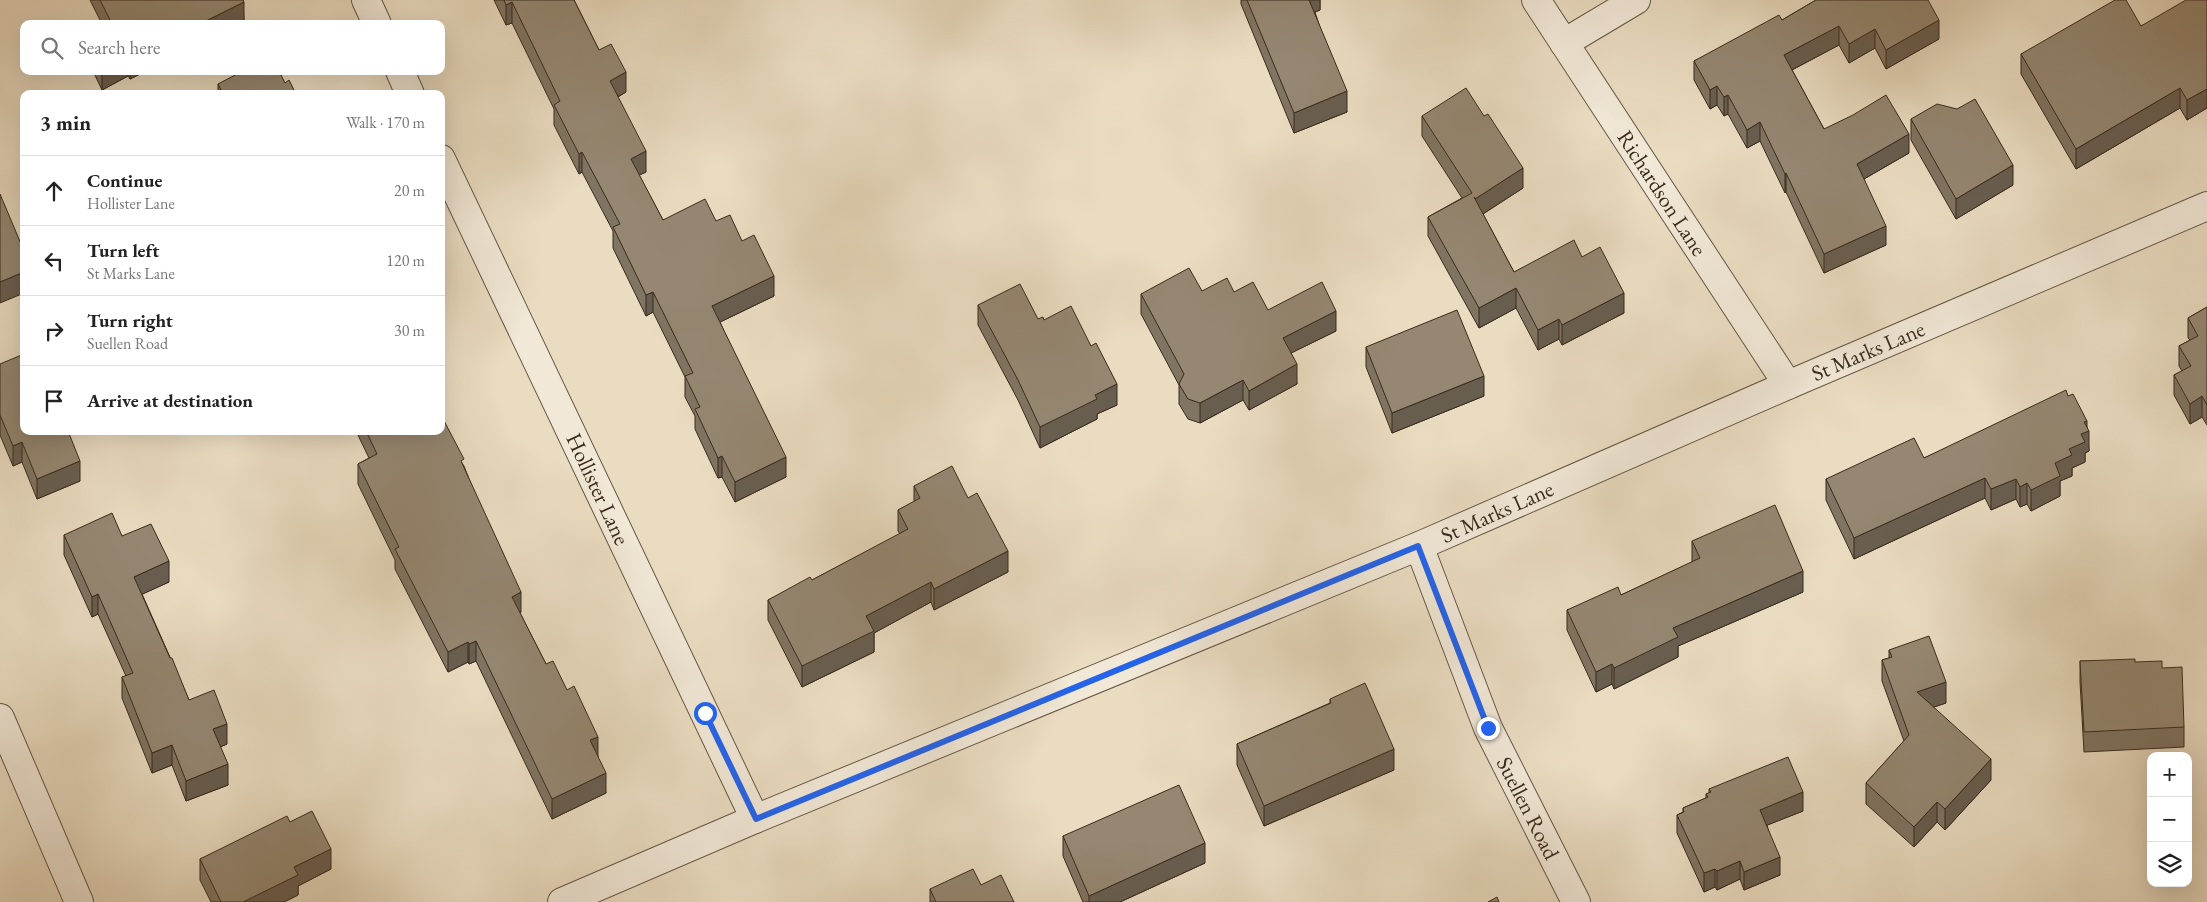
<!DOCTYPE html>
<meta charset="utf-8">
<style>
body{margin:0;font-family:"EB Garamond",serif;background:#f2f2f2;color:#222}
.controls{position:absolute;right:15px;bottom:15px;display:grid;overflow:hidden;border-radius:10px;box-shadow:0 5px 20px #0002}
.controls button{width:45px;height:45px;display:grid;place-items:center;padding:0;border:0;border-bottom:1px solid #e0e0e0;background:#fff;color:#222;font:25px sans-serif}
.stop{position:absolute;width:15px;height:15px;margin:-11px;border:4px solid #2563eb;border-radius:50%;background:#fff}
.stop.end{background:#2563eb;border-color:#fff;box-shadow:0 1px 5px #0008}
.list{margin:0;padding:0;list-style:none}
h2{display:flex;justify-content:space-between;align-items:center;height:65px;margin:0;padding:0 20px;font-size:21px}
h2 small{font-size:16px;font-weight:400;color:#767676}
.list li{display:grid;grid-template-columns:32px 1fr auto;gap:15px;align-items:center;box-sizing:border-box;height:70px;padding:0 20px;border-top:1px solid #e0e0e0}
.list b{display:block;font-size:19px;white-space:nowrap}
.list p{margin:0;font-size:16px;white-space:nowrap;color:#767676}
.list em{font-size:16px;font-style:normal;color:#767676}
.icon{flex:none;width:28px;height:28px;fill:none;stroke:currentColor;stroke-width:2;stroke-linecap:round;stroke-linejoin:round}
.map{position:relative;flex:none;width:2207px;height:902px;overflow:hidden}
.search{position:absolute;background:#fff;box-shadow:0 5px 20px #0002;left:20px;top:20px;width:425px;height:55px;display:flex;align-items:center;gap:12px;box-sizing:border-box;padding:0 18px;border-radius:10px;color:#767676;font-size:19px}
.panel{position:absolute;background:#fff;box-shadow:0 5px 20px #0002;left:20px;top:90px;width:425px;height:345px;border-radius:10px}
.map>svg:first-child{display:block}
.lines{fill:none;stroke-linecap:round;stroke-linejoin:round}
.street-casing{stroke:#655745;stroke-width:30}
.street{stroke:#f1e8d7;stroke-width:28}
.wall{fill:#807462;stroke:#392b1c}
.shaded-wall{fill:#685e50;stroke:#392b1c}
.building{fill:#958772;stroke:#392b1c}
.route{stroke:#2563eb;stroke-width:6}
.labels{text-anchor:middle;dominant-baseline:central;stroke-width:4;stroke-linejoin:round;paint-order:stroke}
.street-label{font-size:22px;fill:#392b1c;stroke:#f1e8d7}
</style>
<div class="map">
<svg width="2207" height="902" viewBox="0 0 2207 902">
<rect width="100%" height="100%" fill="#eadcc1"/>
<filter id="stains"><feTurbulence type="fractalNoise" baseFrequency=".004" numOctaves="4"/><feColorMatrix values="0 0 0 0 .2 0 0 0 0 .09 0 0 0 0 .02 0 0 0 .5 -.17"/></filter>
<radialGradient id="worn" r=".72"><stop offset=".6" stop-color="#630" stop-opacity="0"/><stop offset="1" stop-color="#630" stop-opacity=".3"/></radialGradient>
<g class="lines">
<!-- street casing -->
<g class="street-casing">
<g id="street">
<path d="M366,0L377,24"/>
<path d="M1536,0L1788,385"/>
<path d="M1564,43L1636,0"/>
<path d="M400,71L410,94"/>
<path d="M441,159L755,819"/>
<path d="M1419,546L1488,728L1576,902"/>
<path d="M0,718L79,902"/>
<path d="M562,902L755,819L1419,546L1788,385L2207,206"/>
</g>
</g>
<!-- street -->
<use href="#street" class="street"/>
</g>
<!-- wall -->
<g class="wall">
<path d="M90,0H243L244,22L241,24H102Z"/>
<path d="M494,0H574L599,50L626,92L618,97L646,172L639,175L663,220L716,221L742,241L774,296L720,322L786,477L735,502L722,477L718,478L695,429V416L685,397V377L653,312L646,316L613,248V231L582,172L579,174L554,125V109L512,23L506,25Z"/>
<path d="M1241,0H1320V10L1315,12L1347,112L1294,133L1241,4Z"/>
<path d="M1816,0L1939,39L1886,69L1875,48L1849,63L1839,45L1792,70L1824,129L1909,153L1864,179L1886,245L1824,273L1786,192L1785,193L1760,141L1747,148L1728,114L1724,116L1717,105L1710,109L1694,80V61L1782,20Z"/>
<path d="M2207,0V108L2187,120L2180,108L2076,169L2021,74V54L2141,26Z"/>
<path d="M93,71H146L130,79L128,76L102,90Z"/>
<path d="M285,83L296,94H218V84Z"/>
<path d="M1422,116L1523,188L1483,214L1514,272L1582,257L1624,313L1562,345L1559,339L1538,350L1516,308L1479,328L1428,236V217L1462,198L1422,136Z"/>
<path d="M1911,119L2013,185L1956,219L1911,140Z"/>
<path d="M1202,291L1234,292L1268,310L1336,331L1291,353L1297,384L1249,410L1243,400L1200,423L1188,419L1179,404V385L1141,314V294Z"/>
<path d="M978,305L1038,319L1044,320L1091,346L1117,405L1097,414V419L1040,448L1018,400L978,325Z"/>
<path d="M2207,307V425L2202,417L2190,424L2174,395V375L2182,371L2179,366V346L2190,340L2188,338V318Z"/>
<path d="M1366,347L1484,396L1392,433L1366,367Z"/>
<path d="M0,364L80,481L37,499L22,462L13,466L0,435Z"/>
<path d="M2068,396L2087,427L2089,451L2085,453V462L2072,468V476L2060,481V496L2031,511L2027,504L2020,507L2016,499L1991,510L1985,498L1854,559L1826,500V479L1924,458Z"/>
<path d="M356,431H441L464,466L521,612L520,613L546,664L598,757L606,793L552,819L476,661L469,664L468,662L448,672L395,569V560L358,484V464L369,458Z"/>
<path d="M914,486L968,498L1008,572L934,610L931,602L874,633V652L802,687L768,620V600L812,580L900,534L898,531V510L914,502Z"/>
<path d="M64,535L122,536L169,582L142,594L189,700L227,744L220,747L228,785L186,801L172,765L152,773L122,698V677L126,676L98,614L92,617L64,555Z"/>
<path d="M1692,541L1803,592L1678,646V657L1614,689L1612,684L1596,692L1567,630V610L1621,595L1692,562Z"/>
<path d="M1889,650L1946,703L1933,707L1991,780L1945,830L1937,822L1914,847L1866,804V783L1904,741L1882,681V660L1889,658Z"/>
<path d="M2080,661L2135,662L2162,668L2184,727V747L2084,752L2080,682Z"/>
<path d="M1330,699L1394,770L1264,826L1237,765V744L1330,703Z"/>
<path d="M1709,789L1803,811L1767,825L1780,875L1744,890L1740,879L1717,890L1715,887L1704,892L1677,833V815L1683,812V808L1706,798V794L1709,793Z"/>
<path d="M290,822L331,869L298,886V895L284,902H211L200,880V859Z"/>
<path d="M1063,836L1205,863L1120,902H1083L1063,856Z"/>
<path d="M981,885L1014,902H930V889Z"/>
</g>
<!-- shaded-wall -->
<g class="shaded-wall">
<path d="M1307,0H1320V10L1307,15Z"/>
<path d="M244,2V22L241,24H200Z"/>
<path d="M512,2V23L506,25V5Z"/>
<path d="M1939,20V39L1886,69V50Z"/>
<path d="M1839,26V45L1784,74V55Z"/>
<path d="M1875,29V48L1849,63V44Z"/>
<path d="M102,71H128V76L102,90Z"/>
<path d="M130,71H146L130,79Z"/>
<path d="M626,72V92L610,101V81Z"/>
<path d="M1717,86V105L1710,109V90Z"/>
<path d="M2180,88V108L2076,169V149Z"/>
<path d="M2207,89V108L2187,120V100Z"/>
<path d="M1347,91V112L1294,133V113Z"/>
<path d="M1728,95V114L1724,116V97Z"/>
<path d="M1760,122V141L1747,148V130Z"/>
<path d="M1909,134V153L1857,183V164Z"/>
<path d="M646,151V172L631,179V159Z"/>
<path d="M582,152V172L579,174V154Z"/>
<path d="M2013,165V185L1956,219V199Z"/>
<path d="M1523,168V188L1475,219V199Z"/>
<path d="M1786,173V192L1785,193V174Z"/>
<path d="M1886,226V245L1824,273V254Z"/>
<path d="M24,272V293L0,303V282Z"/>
<path d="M774,276V296L712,326V306Z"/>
<path d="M1516,288V308L1479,328V308Z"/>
<path d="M653,292V312L646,316V295Z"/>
<path d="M1624,293V313L1562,345V325Z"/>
<path d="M1336,311V331L1283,357V338Z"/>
<path d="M1559,319V339L1538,350V330Z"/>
<path d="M1297,364V384L1249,410V391Z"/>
<path d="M1484,376V396L1392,433V413Z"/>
<path d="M1243,380V400L1200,423V403Z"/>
<path d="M1117,384V405L1097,414V419L1040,448V427L1095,395Z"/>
<path d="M2202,396V417L2190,424V404Z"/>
<path d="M2087,421V432L2089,431V451L2085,453V462L2072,468V476L2060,481V496L2031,511V490L2081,434L2084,422Z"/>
<path d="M22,442V462L13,466V446Z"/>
<path d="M722,456V477L718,478V458Z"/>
<path d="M786,457V477L735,502V482Z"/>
<path d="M80,461V481L37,499V479Z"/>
<path d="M1985,478V498L1854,559V538Z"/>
<path d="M2016,479V499L1991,510V489Z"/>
<path d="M2027,483V504L2020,507V487Z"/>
<path d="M1008,551V572L934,610V589Z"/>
<path d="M169,561V582L134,598V577Z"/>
<path d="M1803,571V592L1678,646V657L1614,689V668L1673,628Z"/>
<path d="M931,582V602L874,633V652L802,687V666L866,616Z"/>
<path d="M521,592V612L512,617V597Z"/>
<path d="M98,594V614L92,617V597Z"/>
<path d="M476,641V661L469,664V644Z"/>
<path d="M468,642V662L448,672V652Z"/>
<path d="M1612,664V684L1596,692V672Z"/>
<path d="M1946,682V703L1917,713V692Z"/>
<path d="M227,724V744L213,750V729Z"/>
<path d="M598,737V757L590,740Z"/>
<path d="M172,745V765L152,773V753Z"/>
<path d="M1394,749V770L1264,826V806Z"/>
<path d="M1991,759V780L1945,830V809Z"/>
<path d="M228,764V785L186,801V781Z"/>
<path d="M606,773V793L552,819V799Z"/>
<path d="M1803,792V811L1760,828V810Z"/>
<path d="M1937,802V822L1914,847V827Z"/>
<path d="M1205,843V863L1120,902H1089V896Z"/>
<path d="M331,849V869L298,886V895L284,902H243L294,867Z"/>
<path d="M1780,857V875L1744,890V872Z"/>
<path d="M1740,861V879L1717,890V871Z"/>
<path d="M1715,869V887L1704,892V873Z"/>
</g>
<!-- building -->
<g class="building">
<path d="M100,0H243L244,2L200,24H112Z"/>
<path d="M504,0H574L599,50L611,44L626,72L610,81L646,151L631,159L663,220L705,199L716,221L730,215L742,241L754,235L774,276L712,306L786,457L735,482L722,456L718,458L695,409L700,407L685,376L693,373L653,292L646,295L613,227L620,224L582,152L579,154L554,105L560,101L512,2L506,5Z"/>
<path d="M1247,0H1309L1347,91L1294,113Z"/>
<path d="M1816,0H1928L1939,20L1886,50L1875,29L1849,44L1839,26L1784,55L1824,129L1853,115L1886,95L1909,134L1857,164L1886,226L1824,254L1786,173L1785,174L1760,122L1747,130L1728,95L1724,97L1717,86L1710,90L1694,61L1779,15L1782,20Z"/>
<path d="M2115,0H2126L2141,26L2186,0H2207V89L2187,100L2180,88L2076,149L2021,54Z"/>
<path d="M243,71H279L285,83L289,80L296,94H223L218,84Z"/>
<path d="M1466,88L1484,116L1488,114L1523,168L1475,199L1474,197L1514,272L1574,240L1582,257L1600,247L1624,293L1562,325L1559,319L1538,330L1516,288L1479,308L1428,217L1472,193L1422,116Z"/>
<path d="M1975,99L2013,165L1956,199L1911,119L1937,104L1957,109Z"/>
<path d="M0,194L24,251V272L0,282Z"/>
<path d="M1189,268L1202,291L1227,278L1234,292L1253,282L1268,310L1322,282L1336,311L1283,338L1297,364L1249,391L1243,380L1200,403L1188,399L1179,384L1184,374L1141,294Z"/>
<path d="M1020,284L1038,319L1043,317L1044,320L1071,306L1091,346L1096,343L1117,384L1095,395L1097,399L1040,427L1018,380L978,305Z"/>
<path d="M2207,307V405L2202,396L2190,404L2174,375L2191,366L2179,346L2198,336L2188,318Z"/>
<path d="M1457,310L1484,376L1392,413L1366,347Z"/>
<path d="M24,354V431H68L80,461L37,479L22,442L13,446L0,415V364Z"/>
<path d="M2066,390L2068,396L2073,394L2087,421L2084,422L2089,431L2081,434L2085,442L2069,449L2072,455L2055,463L2060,476L2031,490L2027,483L2020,487L2016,479L1991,489L1985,478L1854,538L1826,479L1914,438L1924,458Z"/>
<path d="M441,415L464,459L461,461L521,592L512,597L546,664L553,661L567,690L574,686L598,737L590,740L606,773L552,799L476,641L469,644L468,642L448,652L395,549L399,547L358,464L377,454L366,431H441Z"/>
<path d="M952,466L968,498L977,493L1008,551L934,589L931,582L866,616L874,631L802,666L768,600L810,577L812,580L908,529L898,510L920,498L914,486Z"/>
<path d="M1775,505L1803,571L1673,628L1678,637L1614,668L1612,664L1596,672L1567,610L1618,587L1621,595L1700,558L1692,541Z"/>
<path d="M112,513L122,536L151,524L169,561L134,577L170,658H172L189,700L214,690L227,724L213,729L228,764L186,781L172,745L152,753L122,677L133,673L98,594L92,597L64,535Z"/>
<path d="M1929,636L1946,682L1917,692L1991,759L1945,809L1937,802L1914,827L1866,783L1909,735L1882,660L1892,657L1889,650Z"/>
<path d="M2135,659V662L2162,661V668L2182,667L2184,727L2084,732L2080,661Z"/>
<path d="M1365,683L1394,749L1264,806L1237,744L1331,703L1330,699Z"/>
<path d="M1788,757L1803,792L1760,810L1780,857L1744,872L1740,861L1717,871L1715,869L1704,873L1677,815L1684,812L1683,808L1708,797L1706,794L1711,792L1709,789Z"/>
<path d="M1179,785L1205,843L1089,896L1063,836Z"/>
<path d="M312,811L331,849L294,867L298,875L243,902H221L200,859L287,816L290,822Z"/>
<path d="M973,869L981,885L1001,875L1014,902H936L930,889Z"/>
<path d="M1497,897L1499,902H1488Z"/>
</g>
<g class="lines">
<!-- route -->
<path class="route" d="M705,713L756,819L1418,546L1488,728"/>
</g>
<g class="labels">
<!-- street labels -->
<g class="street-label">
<text transform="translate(1662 193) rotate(57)">Richardson Lane</text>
<text transform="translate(1868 351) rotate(-23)">St Marks Lane</text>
<text transform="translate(598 489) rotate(65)">Hollister Lane</text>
<text transform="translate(1497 512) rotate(-24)">St Marks Lane</text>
<text transform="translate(1528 808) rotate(63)">Suellen Road</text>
</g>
</g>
<rect width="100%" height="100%" filter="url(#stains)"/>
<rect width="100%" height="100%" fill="url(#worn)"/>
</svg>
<div class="controls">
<button>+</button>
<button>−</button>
<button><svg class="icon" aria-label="layers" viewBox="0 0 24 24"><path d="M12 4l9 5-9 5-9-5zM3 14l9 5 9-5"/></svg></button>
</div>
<div class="stop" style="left:705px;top:713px"></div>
<div class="stop end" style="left:1488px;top:728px"></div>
<div class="search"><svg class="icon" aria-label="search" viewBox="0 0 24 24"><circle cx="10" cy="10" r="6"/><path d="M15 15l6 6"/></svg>Search here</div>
<section class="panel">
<h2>3 min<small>Walk · 170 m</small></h2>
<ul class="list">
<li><svg class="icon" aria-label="ahead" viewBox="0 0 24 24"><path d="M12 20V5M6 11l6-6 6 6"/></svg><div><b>Continue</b><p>Hollister Lane</p></div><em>20 m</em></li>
<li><svg class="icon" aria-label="left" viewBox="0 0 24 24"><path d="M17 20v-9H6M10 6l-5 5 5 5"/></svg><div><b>Turn left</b><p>St Marks Lane</p></div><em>120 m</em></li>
<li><svg class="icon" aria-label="right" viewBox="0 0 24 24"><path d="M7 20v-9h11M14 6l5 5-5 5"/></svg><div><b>Turn right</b><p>Suellen Road</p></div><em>30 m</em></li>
<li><svg class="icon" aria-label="arrive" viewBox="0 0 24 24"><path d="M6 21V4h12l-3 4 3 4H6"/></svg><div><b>Arrive at destination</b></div></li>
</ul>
</section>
</div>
